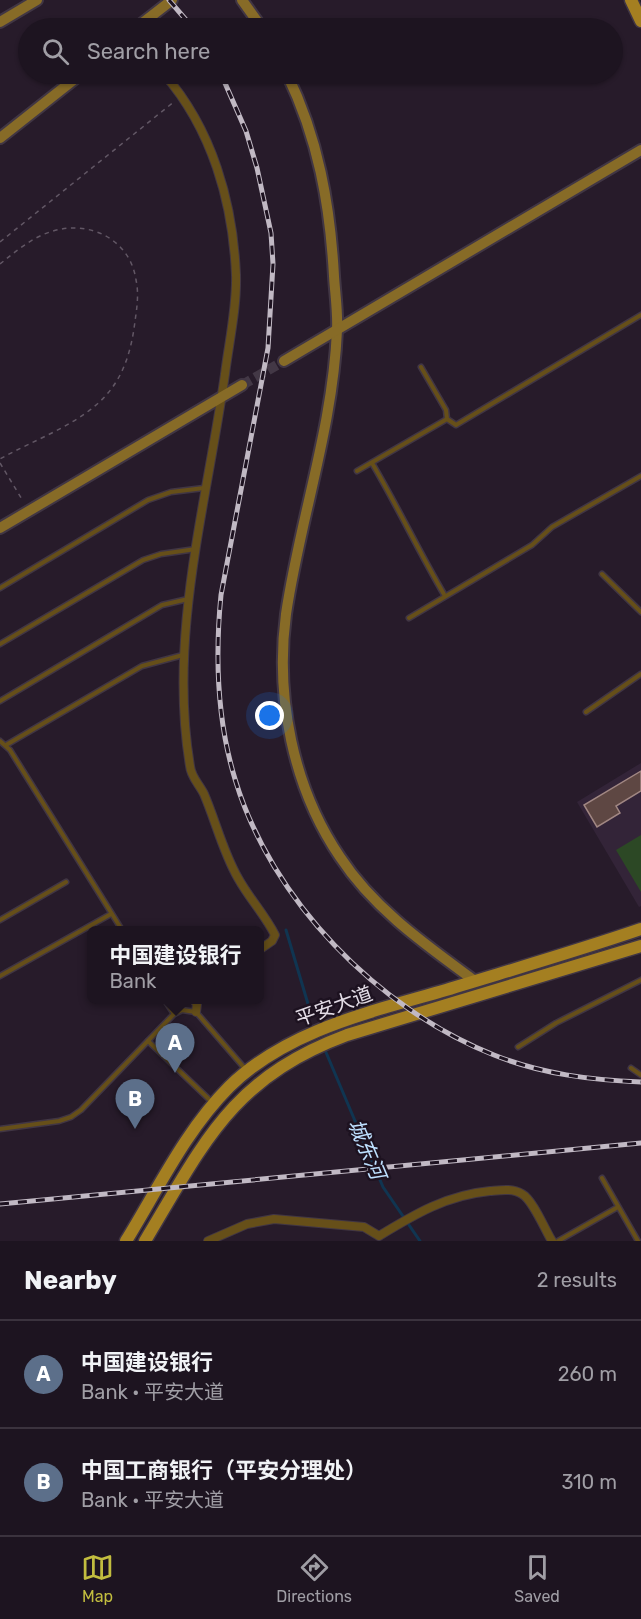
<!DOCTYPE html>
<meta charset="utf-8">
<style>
body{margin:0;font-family:Rubik,"Noto Sans SC",sans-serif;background:#2a212d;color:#f1f3f6}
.you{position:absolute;left:270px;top:716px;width:21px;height:21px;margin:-15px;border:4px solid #fff;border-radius:50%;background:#1a73e8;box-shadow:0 0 0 9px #1a73e833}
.badge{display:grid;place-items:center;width:39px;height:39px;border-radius:50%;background:#c2bd3f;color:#fff;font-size:20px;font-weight:700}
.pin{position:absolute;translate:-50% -50px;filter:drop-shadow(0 2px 3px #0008)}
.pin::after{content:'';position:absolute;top:32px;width:21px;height:18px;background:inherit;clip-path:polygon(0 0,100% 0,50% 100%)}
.popup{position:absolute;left:87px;top:926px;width:177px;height:78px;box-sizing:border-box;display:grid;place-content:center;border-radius:9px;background:#1d1420;filter:drop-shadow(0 2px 4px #0005);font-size:20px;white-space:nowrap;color:#a09ea5}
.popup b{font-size:22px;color:#f1f3f6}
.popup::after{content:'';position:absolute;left:50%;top:100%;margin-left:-12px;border:12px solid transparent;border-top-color:#1d1420}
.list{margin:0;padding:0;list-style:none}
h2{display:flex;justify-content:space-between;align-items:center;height:78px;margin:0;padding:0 24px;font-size:26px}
h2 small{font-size:20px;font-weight:400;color:#a09ea5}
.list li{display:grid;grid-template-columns:39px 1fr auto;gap:18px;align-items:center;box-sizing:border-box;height:108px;padding:0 24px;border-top:2px solid #3b333e}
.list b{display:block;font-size:22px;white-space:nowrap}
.list p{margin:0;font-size:20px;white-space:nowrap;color:#a09ea5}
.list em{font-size:20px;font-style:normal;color:#a09ea5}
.icon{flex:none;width:33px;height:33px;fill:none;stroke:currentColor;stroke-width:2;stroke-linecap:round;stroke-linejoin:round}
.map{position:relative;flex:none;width:641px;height:1241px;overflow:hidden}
.search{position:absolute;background:#1d1420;box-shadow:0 2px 4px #0004;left:18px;right:18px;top:18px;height:66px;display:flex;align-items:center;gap:15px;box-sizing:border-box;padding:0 21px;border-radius:33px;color:#a09ea5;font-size:22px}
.sheet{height:294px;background:#1d1420}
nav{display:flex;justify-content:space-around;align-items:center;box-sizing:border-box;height:84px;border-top:2px solid #3b333e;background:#1d1420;font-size:16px;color:#a09ea5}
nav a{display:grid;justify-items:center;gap:3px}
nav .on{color:#c2bd3f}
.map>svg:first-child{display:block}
.built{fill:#332438}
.green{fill:#2c4825}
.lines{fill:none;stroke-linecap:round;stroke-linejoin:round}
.stream{stroke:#103551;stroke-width:3}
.building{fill:#5e4743;stroke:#a18783;stroke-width:1.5}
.secondary-tunnel{stroke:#433846;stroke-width:10;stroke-dasharray:10 5;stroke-linecap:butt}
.lane-casing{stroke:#413644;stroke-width:7}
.street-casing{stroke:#413644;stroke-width:10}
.secondary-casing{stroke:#413644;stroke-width:14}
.primary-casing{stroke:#413644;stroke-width:15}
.path{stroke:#625765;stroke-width:1.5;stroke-dasharray:4.5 4.5;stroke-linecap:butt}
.lane{stroke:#664f19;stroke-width:4}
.street{stroke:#664f19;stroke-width:8}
.secondary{stroke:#876b27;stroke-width:10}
.primary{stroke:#a47f21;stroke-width:12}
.rail-casing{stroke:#c1b9c4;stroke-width:5}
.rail{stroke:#1d1220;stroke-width:3;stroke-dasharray:9;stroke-linecap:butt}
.labels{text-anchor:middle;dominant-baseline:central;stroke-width:5;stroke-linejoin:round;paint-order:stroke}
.street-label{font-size:20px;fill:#e3dce6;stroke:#1d1220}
.water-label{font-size:21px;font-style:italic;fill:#bee0ff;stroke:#1d1220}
</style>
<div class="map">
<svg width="641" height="1241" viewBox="0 0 641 1241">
<rect width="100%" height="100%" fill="#271b2a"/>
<!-- built -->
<path class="built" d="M641,763V906L639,907L577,802Z"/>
<!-- green -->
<path class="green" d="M641,835V892L616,850Z"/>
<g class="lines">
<!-- stream -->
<g class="stream">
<path d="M286,930L311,1014"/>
<path d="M325,1050L383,1187L420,1241"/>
</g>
</g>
<!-- building -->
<path class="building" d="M641,771V791L616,806L620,813L597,827L584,805Z"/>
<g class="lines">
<!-- secondary-tunnel -->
<path class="secondary-tunnel" d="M242,385L284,361"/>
<!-- lane casing -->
<g class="lane-casing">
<g id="lane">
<path d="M421,367L446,410L447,419L456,425L641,315"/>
<path d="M372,463C398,507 419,552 445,596"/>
<path d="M357,471L447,419"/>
<path d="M602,574L641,612"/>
<path d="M0,588L148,500L171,492L204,488"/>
<path d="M409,618L532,545L552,527L641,476"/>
<path d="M0,644L143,560L161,554L196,549"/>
<path d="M0,701L162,605L188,599"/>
<path d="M586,712L641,674"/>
<path d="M0,741L10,750L122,930"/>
<path d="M6,745L142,666L183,655"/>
<path d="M0,920L66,882"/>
<path d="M0,976L111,914"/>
<path d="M165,1000L174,1014"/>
<path d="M148,1041L213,1103"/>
<path d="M518,1047L556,1023L641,980"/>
<path d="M631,1068L641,1075"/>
<path d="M0,1129L59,1121L71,1117L81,1110L174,1014L182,1010L196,1012L247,1071"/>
<path d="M602,1178L638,1241"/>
<path d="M558,1241L618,1207"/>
</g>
</g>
<!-- street casing -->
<g class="street-casing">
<g id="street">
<path d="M164,74C212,129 233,202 236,275C237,307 229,342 225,374C207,503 168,635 190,766C191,777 199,784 204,794C216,822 223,852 238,878C249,898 265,915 275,935L272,941L259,950"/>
<path d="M194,1000L197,1004L196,1012"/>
<path d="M208,1241L247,1224L274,1219L364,1227L379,1236C415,1214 447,1195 490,1191C501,1190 513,1188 522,1194C533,1200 545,1230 552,1241"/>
</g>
</g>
<!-- secondary casing -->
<g class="secondary-casing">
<g id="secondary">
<path d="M242,0L262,28"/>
<path d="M0,22L37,0"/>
<path d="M136,28L172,0"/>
<path d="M287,74C318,138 330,204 334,276C335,293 338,312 337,330C333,427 300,519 286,614C275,697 293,788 340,857C374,909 426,945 475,981"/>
<path d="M0,138L81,74"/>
<path d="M284,361L641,150"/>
<path d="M0,528L242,385"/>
</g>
</g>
<!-- primary casing -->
<g class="primary-casing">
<g id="primary">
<path d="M631,0L641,21"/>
<path d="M126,1241C158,1189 186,1130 229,1087C287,1030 371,1012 446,990C511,970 577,951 641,929"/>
<path d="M145,1241C205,1141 232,1078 347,1035L641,946"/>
</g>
</g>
<!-- path -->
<g class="path">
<path d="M0,242L175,101"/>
<path d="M0,264C15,252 31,238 50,232C87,219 130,238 136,280C139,293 137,308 135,321C132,347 125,373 108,393C82,424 35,439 0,459"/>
<path d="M0,463L23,501"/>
</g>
<!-- lane -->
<use href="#lane" class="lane"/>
<!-- street -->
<use href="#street" class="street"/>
<!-- secondary -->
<use href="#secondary" class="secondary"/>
<!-- primary -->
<use href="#primary" class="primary"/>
<!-- rail casing -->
<g class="rail-casing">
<g id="rail">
<path d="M169,0L193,28"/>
<path d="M221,74L246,131L257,168L271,233L273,264L268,348L221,595C215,656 217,720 235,779C271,900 378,1009 494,1055C541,1074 591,1080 641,1082"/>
<path d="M0,1204L641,1143"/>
</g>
</g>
<!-- rail -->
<use href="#rail" class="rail"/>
</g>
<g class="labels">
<!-- street labels -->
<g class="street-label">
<text transform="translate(334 1006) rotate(-20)">平安大道</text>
</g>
<!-- water labels -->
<g class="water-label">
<text transform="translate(367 1149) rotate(67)">城东河</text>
</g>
</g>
</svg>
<div class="you"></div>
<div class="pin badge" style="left:175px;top:1073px;background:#5c6f8a">A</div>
<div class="popup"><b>中国建设银行</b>Bank</div>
<div class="pin badge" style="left:135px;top:1129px;background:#5c6f8a">B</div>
<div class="search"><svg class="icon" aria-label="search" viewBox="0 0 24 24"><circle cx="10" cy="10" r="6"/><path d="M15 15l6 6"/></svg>Search here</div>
</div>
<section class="sheet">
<h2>Nearby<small>2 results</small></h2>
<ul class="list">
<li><span class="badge" style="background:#5c6f8a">A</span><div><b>中国建设银行</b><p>Bank · 平安大道</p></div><em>260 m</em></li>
<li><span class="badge" style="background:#5c6f8a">B</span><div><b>中国工商银行（平安分理处）</b><p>Bank · 平安大道</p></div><em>310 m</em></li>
</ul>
</section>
<nav>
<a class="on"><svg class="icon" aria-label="map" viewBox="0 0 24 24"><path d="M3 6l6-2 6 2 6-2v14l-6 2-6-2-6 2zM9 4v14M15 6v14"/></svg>Map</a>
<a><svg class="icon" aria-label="directions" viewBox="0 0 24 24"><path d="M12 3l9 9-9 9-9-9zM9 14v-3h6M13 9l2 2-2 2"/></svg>Directions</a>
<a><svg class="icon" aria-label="saved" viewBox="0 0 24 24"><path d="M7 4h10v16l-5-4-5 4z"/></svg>Saved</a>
</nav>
